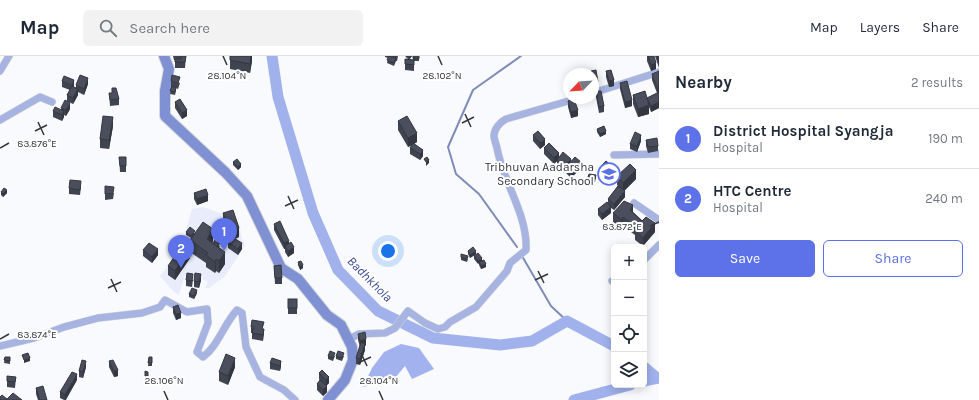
<!DOCTYPE html>
<meta charset="utf-8">
<style>
body{margin:0;font-family:Karla,sans-serif;background:#f2f2f3;color:#1f2937}
.controls{position:absolute;right:12px;bottom:12px;display:grid;overflow:hidden;border-radius:6px;box-shadow:0 2px 10px #0003}
.controls button{width:36px;height:36px;display:grid;place-items:center;padding:0;border:0;border-bottom:1px solid #e0e1e3;background:#fff;color:#1f2937;font:20px sans-serif}
.compass{position:absolute;left:563px;top:12px;width:36px;height:36px;border-radius:50%;background:#fff;box-shadow:0 2px 10px #0003;rotate:245deg}
.you{position:absolute;left:388px;top:195px;width:14px;height:14px;margin:-10px;border:3px solid #fff;border-radius:50%;background:#1a73e8;box-shadow:0 0 0 6px #1a73e833}
.badge{display:grid;place-items:center;width:26px;height:26px;border-radius:50%;background:#5d71e8;color:#fff;font-size:13px;font-weight:700}
.pin{position:absolute;translate:-50% -33px;filter:drop-shadow(0 1px 2px #0008)}
.pin::after{content:'';position:absolute;top:21px;width:14px;height:12px;background:inherit;clip-path:polygon(0 0,100% 0,50% 100%)}
.list{margin:0;padding:0;list-style:none}
h2{display:flex;justify-content:space-between;align-items:center;height:52px;margin:0;padding:0 16px;font-size:17px}
h2 small{font-size:13px;font-weight:400;color:#747a83}
.list li{display:grid;grid-template-columns:26px 1fr auto;gap:12px;align-items:center;box-sizing:border-box;height:60px;padding:0 16px;border-top:1px solid #e0e1e3}
.list b{display:block;font-size:15px;white-space:nowrap}
.list p{margin:0;font-size:13px;white-space:nowrap;color:#747a83}
.list em{font-size:13px;font-style:normal;color:#747a83}
.actions{display:flex;gap:8px;padding:12px 16px}
.actions a{flex:1;padding:9px 0;border:1px solid #5d71e8;border-radius:6px;text-align:center;font-size:14px;color:#5d71e8}
.actions .main{background:#5d71e8;color:#fff}
.icon{flex:none;width:22px;height:22px;fill:none;stroke:currentColor;stroke-width:2;stroke-linecap:round;stroke-linejoin:round}
.map{position:relative;flex:none;width:659px;height:344px;overflow:hidden}
header{display:flex;align-items:center;gap:24px;box-sizing:border-box;height:56px;padding:0 20px;background:#fff;border-bottom:1px solid #e0e1e3}
header strong{font-size:19px}
nav{display:flex;gap:22px;margin-inline-start:auto;font-size:14px}
.search{width:280px;height:36px;background:#f2f2f3;display:flex;align-items:center;gap:10px;box-sizing:border-box;padding:0 14px;border-radius:6px;color:#747a83;font-size:15px}
main{display:flex}
aside{flex:1;background:#fff}
.map>svg:first-child{display:block}
.built{fill:#e9edfb;fill-rule:evenodd}
.forest{fill:#a2b2ee}
.lines{fill:none;stroke-linecap:round;stroke-linejoin:round}
.stream{stroke:#7f8cb7;stroke-width:2}
.river{stroke:#a0b1ec;stroke-width:11}
.street-casing{stroke:#d5d7db;stroke-width:8}
.secondary-casing{stroke:#d5d7db;stroke-width:12}
.street{stroke:#a7b4e1;stroke-width:7}
.secondary{stroke:#8091d3;stroke-width:10}
.wall{fill:#404450}
.shaded-wall{fill:#343741}
.building{fill:#4b4f5d;stroke:#343741}
.ticks{fill:none;stroke:#33353c;stroke-width:1.5}
.labels{text-anchor:middle;dominant-baseline:central;stroke-width:4;stroke-linejoin:round;paint-order:stroke}
.poi-label{font-size:12px;fill:#33353c;stroke:#fff;text-anchor:end}
.water-label{font-size:13px;font-style:italic;fill:#3d4b92;stroke:#fff}
.ticks-label{font-size:10px;text-anchor:middle;fill:#33353c;stroke:#fff;stroke-width:4;stroke-linejoin:round;paint-order:stroke}
</style>
<header>
<strong>Map</strong>
<div class="search"><svg class="icon" aria-label="search" viewBox="0 0 24 24"><circle cx="10" cy="10" r="6"/><path d="M15 15l6 6"/></svg>Search here</div>
<nav><a>Map</a><a>Layers</a><a>Share</a></nav>
</header>
<main>
<div class="map">
<svg width="659" height="344" viewBox="0 0 659 344">
<rect width="100%" height="100%" fill="#f9fafe"/>
<!-- built -->
<path class="built" d="M203,151L234,162L245,190L225,220L209,232H205L208,226L196,220L185,219L179,239L174,236L160,220L183,190L180,183L185,178L192,153ZM213,184L207,195L219,216L216,215L214,217L206,211L208,209L190,195Z"/>
<!-- forest -->
<path class="forest" d="M401,288L419,292L434,313L412,323L405,310L395,322L363,331L372,312L384,296Z"/>
<g class="lines">
<!-- stream -->
<g class="stream">
<path d="M517,191L479,138L456,118L448,91L473,34L521,0"/>
<path d="M522,200L551,250L567,265"/>
</g>
<!-- river -->
<g class="river">
<path d="M272,0L278,41L313,157L338,214L378,255L433,282L500,289L532,285L567,265L614,290"/>
<path d="M644,311L657,322"/>
<path d="M644,325L659,322"/>
<path d="M574,344L630,329"/>
</g>
<!-- street casing -->
<g class="street-casing">
<g id="street">
<path d="M0,15L9,0"/>
<path d="M593,37L659,16"/>
<path d="M0,64L40,41L52,46"/>
<path d="M614,99L659,98"/>
<path d="M634,147L659,164"/>
<path d="M644,204L659,189"/>
<path d="M612,225L614,224"/>
<path d="M349,283L359,278L385,277L395,272L408,255L425,267L438,273L445,271L450,266L476,251L507,215L510,207L526,194C528,159 503,126 497,92C496,88 494,83 494,80C494,73 500,66 506,63L579,42"/>
<path d="M0,290L34,282L64,271L98,262L142,257L160,251L165,244L187,256L207,253L208,267L197,296L203,301C218,290 224,268 237,254L242,257L246,291L260,321L284,334L295,344"/>
</g>
</g>
<!-- secondary casing -->
<g class="secondary-casing">
<path id="secondary" d="M164,0L169,13L165,35V60L226,117L247,140L281,212L298,223L327,259L341,269L352,291L353,304L345,324L328,344"/>
</g>
<!-- street -->
<use href="#street" class="street"/>
<!-- secondary -->
<use href="#secondary" class="secondary"/>
</g>
<!-- wall -->
<g class="wall">
<path d="M173,0H186L185,12H175V4H174Z"/>
<path d="M252,0V5L250,17L230,13V4Z"/>
<path d="M385,0H398L397,5H396L394,10L387,7L388,2L385,1Z"/>
<path d="M405,0H412L409,3L413,4V0H419V5H414V15L405,14V3H408Z"/>
<path d="M647,0H654L656,13L651,15L647,5Z"/>
<path d="M655,0H659V12Z"/>
<path d="M606,15L614,30L609,31L606,21Z"/>
<path d="M652,18L659,36L657,37L652,24Z"/>
<path d="M62,25L74,30V31L76,32V29L88,28L84,39L78,36V39L73,48L67,45V39L70,34L62,31Z"/>
<path d="M171,25L180,27L178,33L176,32V35L175,39L170,38L171,31Z"/>
<path d="M620,27L632,50L625,52L620,33Z"/>
<path d="M596,35L604,50V56L599,57L596,41Z"/>
<path d="M659,36V52L651,56L649,51V58L638,61L633,48V39L647,44V42Z"/>
<path d="M109,37H112L119,43V49L110,50Z"/>
<path d="M568,45L578,60L571,62L568,51Z"/>
<path d="M175,46L187,60L182,63L175,52Z"/>
<path d="M61,52L70,53L66,60L64,59V61L62,65L53,61V55L61,54Z"/>
<path d="M398,65L417,86L414,88L423,100L420,104L410,98V92L412,89L408,91L398,74Z"/>
<path d="M113,70L109,93L100,92V83Z"/>
<path d="M597,73L606,78L600,81L597,76Z"/>
<path d="M533,79L545,89L540,93L533,85Z"/>
<path d="M646,84L658,90V95L648,97L646,90Z"/>
<path d="M641,85L637,96L630,93V88Z"/>
<path d="M544,92L559,101L571,106L581,112L571,122L566,117V115L564,117L557,110V105L554,108L544,98Z"/>
<path d="M119,101H126V116H120Z"/>
<path d="M233,106L241,111L238,114L233,109Z"/>
<path d="M601,110L616,120L612,125L601,116Z"/>
<path d="M617,120L636,123L624,135L625,141L614,154L611,152V157L602,164L598,159V153L608,147V143L618,130L617,129Z"/>
<path d="M588,121L596,122L595,126L588,124Z"/>
<path d="M81,131L80,139L69,138V132Z"/>
<path d="M1,136L7,137L3,141L1,139Z"/>
<path d="M114,137L113,143L105,144V138Z"/>
<path d="M194,137L208,145L197,149L194,143Z"/>
<path d="M633,156L655,176L643,190L635,184V179L623,170L622,173L613,166V157Z"/>
<path d="M223,157L239,181L235,183L242,193L238,199L228,192V186L229,184L223,166Z"/>
<path d="M274,168L289,187L294,197L288,201L285,196V193H284L274,174Z"/>
<path d="M186,176L195,177L213,185L212,187L220,190L219,192L225,208L219,217L216,215L215,217L206,211V207L190,196V202L175,224L168,219V210L190,192V184L191,182L186,179Z"/>
<path d="M143,194L158,199L152,207L143,200Z"/>
<path d="M468,195L476,198L470,202L468,198Z"/>
<path d="M474,200L482,205L480,206L486,211L481,213L479,209V206L478,208L474,203Z"/>
<path d="M461,201L468,203L467,206L461,204Z"/>
<path d="M298,206L303,212L300,214L298,209Z"/>
<path d="M274,210L282,222V228H275Z"/>
<path d="M186,224H193L192,231L186,230Z"/>
<path d="M201,224L199,232L194,231V225Z"/>
<path d="M197,237L194,243L189,241V238Z"/>
<rect x="288" y="243" width="9" height="15"/>
<path d="M173,251L181,262L176,264L173,257Z"/>
<path d="M251,271L264,273V279L263,285L252,283V277H251Z"/>
<path d="M358,278L366,289L365,290V294L360,309L356,308V302L360,291L358,284Z"/>
<path d="M328,300H335L333,305L328,303Z"/>
<path d="M336,300H344L342,305L336,303Z"/>
<path d="M5,301H10V308L4,307Z"/>
<path d="M149,301H152V310H148Z"/>
<path d="M109,305L118,320L114,321L109,311Z"/>
<path d="M281,305V310L280,315L270,313V307Z"/>
<path d="M86,311L83,322L79,321V315Z"/>
<path d="M235,311L228,329L219,325V316Z"/>
<path d="M145,315L148,319V323H145Z"/>
<path d="M319,317L329,327L326,330L327,336L323,340L317,334V328L320,325L319,323Z"/>
<path d="M7,320L16,321L15,332L7,331Z"/>
<path d="M77,324L66,344H64L60,342V336Z"/>
<path d="M36,332L47,344H38L36,338Z"/>
</g>
<!-- shaded-wall -->
<g class="shaded-wall">
<path d="M251,0H252V5L250,17V8Z"/>
<path d="M409,0H412L409,4Z"/>
<path d="M656,7V13L651,15V9Z"/>
<path d="M88,22V28L84,39V33Z"/>
<path d="M74,24V30L72,35V29Z"/>
<path d="M614,24V30L609,31V25Z"/>
<path d="M598,26V32L593,34V28Z"/>
<path d="M659,30V36L657,37V31Z"/>
<path d="M78,33V39L73,48V42Z"/>
<path d="M632,44V50L625,52V46Z"/>
<path d="M659,46V52L651,56V50Z"/>
<path d="M70,47V53L66,60V54Z"/>
<path d="M649,49V58L638,61V53Z"/>
<path d="M187,54V60L182,63V57Z"/>
<path d="M578,54V60L571,62V56Z"/>
<path d="M64,55V61L62,65V59Z"/>
<path d="M113,61V70L109,93V84Z"/>
<path d="M606,75V78L600,81V78Z"/>
<path d="M417,77V86L408,91V82Z"/>
<path d="M641,79V85L637,96V90Z"/>
<path d="M545,83V89L540,93V87Z"/>
<path d="M423,94V100L420,104V98Z"/>
<path d="M559,97V103L557,104V105L554,108V102Z"/>
<path d="M571,103V109L566,111V115L564,117V111Z"/>
<path d="M429,104V107L426,110V106Z"/>
<path d="M581,106V112L571,122V116Z"/>
<path d="M241,108V111L238,114V111Z"/>
<path d="M616,114V120L612,125V119Z"/>
<path d="M636,114V123L623,136V127Z"/>
<path d="M7,134V137L3,141V138Z"/>
<path d="M625,135V141L614,154V148Z"/>
<path d="M208,139V145L197,149V143Z"/>
<path d="M633,149V158L630,154Z"/>
<path d="M611,151V157L602,164V158Z"/>
<path d="M623,161V170L622,173V164Z"/>
<path d="M655,167V176L643,190V182Z"/>
<path d="M239,172V181L230,184V176Z"/>
<path d="M213,173V185L207,195V183Z"/>
<path d="M289,185V191L285,190V193H284V187Z"/>
<path d="M242,187V193L238,199V193Z"/>
<path d="M294,191V197L288,201V195Z"/>
<path d="M158,193V199L152,207V201Z"/>
<path d="M190,193V202L175,224V215Z"/>
<path d="M476,195V198L470,202V199Z"/>
<path d="M225,196V208L219,217V205Z"/>
<path d="M482,202V205L478,208V205Z"/>
<path d="M216,203V215L215,217V206Z"/>
<path d="M486,208V211L481,213V210Z"/>
<path d="M303,209V212L300,214V211Z"/>
<path d="M201,218V224L199,232V226Z"/>
<path d="M197,234V237L194,243V240Z"/>
<path d="M181,257V262L176,264V258Z"/>
<path d="M366,283V289L365,290V294L360,309V285Z"/>
<path d="M30,302V305L24,307V304Z"/>
<path d="M235,302V311L228,329V320Z"/>
<path d="M86,305V311L83,322V316Z"/>
<path d="M281,305V310L280,315V310Z"/>
<path d="M118,314V320L114,321V315Z"/>
<path d="M77,318V324L65,344V339Z"/>
<path d="M329,321V327L326,330V324Z"/>
<path d="M327,330V336L323,340V334Z"/>
</g>
<!-- building -->
<g class="building">
<path d="M181,0H186L185,6H175V3H181Z"/>
<path d="M230,0H251L250,8L230,4Z"/>
<path d="M389,0L396,2L394,7L387,4Z"/>
<rect x="413" y="0" width="6" height="2"/>
<path d="M648,0H654L656,7L651,9Z"/>
<path d="M657,0H659V6Z"/>
<path d="M405,3L414,4V9L405,8Z"/>
<path d="M596,14L598,26L593,28V18H591V15Z"/>
<path d="M611,14L614,24L609,25L606,15Z"/>
<path d="M659,15V30L657,31L652,18Z"/>
<path d="M80,19L88,22L84,33L76,29Z"/>
<path d="M172,19L180,21L178,27L171,25Z"/>
<path d="M64,20L74,24L72,29L62,25Z"/>
<path d="M627,25L632,44L625,46L620,27Z"/>
<path d="M72,30L78,33L73,42L67,39Z"/>
<path d="M172,30L176,32L175,36L170,35Z"/>
<path d="M112,32H116L119,43L110,44L109,37H112Z"/>
<path d="M596,35H601L604,50L599,51Z"/>
<path d="M645,35L649,49L638,53L633,39Z"/>
<path d="M659,36V46L651,50L647,42Z"/>
<path d="M180,43L187,54L182,57L175,46Z"/>
<path d="M574,43L578,54L571,56L568,45Z"/>
<path d="M65,44L70,47L66,54L61,52Z"/>
<path d="M55,51L64,55L62,59L53,55Z"/>
<path d="M103,60L113,61L109,84L100,83Z"/>
<path d="M407,60L417,77L408,82L398,65Z"/>
<path d="M604,70L606,75L600,78L597,73Z"/>
<path d="M538,75L545,83L540,87L533,79Z"/>
<path d="M635,76L641,79L637,90L630,88Z"/>
<path d="M657,82L658,90L648,91L646,84Z"/>
<path d="M413,87L423,94L420,98L410,92Z"/>
<path d="M549,87L559,97L554,102L544,92Z"/>
<path d="M563,96L571,103L564,111L557,104Z"/>
<path d="M119,101H126V110H120Z"/>
<path d="M427,101L429,104L426,106L424,103Z"/>
<path d="M575,101L581,106L571,116L566,111Z"/>
<path d="M237,103L241,108L238,111L233,106Z"/>
<path d="M606,105L616,114L612,119L601,110Z"/>
<path d="M630,108L636,114L623,127L617,120Z"/>
<path d="M589,118L596,119L595,123L588,121Z"/>
<path d="M70,124L81,125L80,134L69,132Z"/>
<path d="M105,130L114,131L113,137L105,138Z"/>
<path d="M618,130L625,135L614,148L608,143Z"/>
<path d="M4,132L7,134L3,138L1,136Z"/>
<path d="M206,133L208,139L197,143L194,137Z"/>
<path d="M624,145L633,149L630,154L642,165L646,161L655,167L643,182L635,175L637,172L623,161L622,164L613,157Z"/>
<path d="M607,146L611,151L602,158L598,153Z"/>
<path d="M233,154L239,172L230,176L223,157Z"/>
<path d="M280,165L289,185L284,187L274,168Z"/>
<path d="M203,166L213,173L207,183L225,196L219,205L216,203L215,206L206,199L208,197L190,184Z"/>
<path d="M190,171L195,175L191,180L186,176Z"/>
<path d="M232,181L242,187L238,193L228,186Z"/>
<path d="M215,184L220,187L217,191L213,187Z"/>
<path d="M291,186L294,191L288,195L285,190Z"/>
<path d="M149,187L158,193L152,201L143,194Z"/>
<path d="M183,188L190,193L175,215L168,210Z"/>
<path d="M473,191L476,195L470,199L468,195Z"/>
<path d="M478,197L482,202L478,205L474,200Z"/>
<path d="M461,198L468,200L467,203L461,201Z"/>
<path d="M484,204L486,208L481,210L479,206Z"/>
<path d="M301,205L303,209L300,211L298,206Z"/>
<path d="M281,209L282,222H275L274,210Z"/>
<path d="M187,217L193,218L192,225L186,224Z"/>
<path d="M195,217L201,218L199,226L194,225Z"/>
<path d="M192,232L197,234L194,240L189,238Z"/>
<rect x="288" y="243" width="9" height="9"/>
<path d="M178,249L181,257L176,258L173,251Z"/>
<path d="M252,264L264,266L262,273H264L263,279L252,277L254,271H251Z"/>
<path d="M365,276L366,283L360,285L358,278Z"/>
<path d="M361,286L365,288L360,303L356,302Z"/>
<path d="M330,295L335,297L333,302L328,300Z"/>
<path d="M338,295L344,297L342,302L336,300Z"/>
<path d="M28,297L30,302L24,304L22,299Z"/>
<path d="M226,298L235,302L228,320L219,316Z"/>
<path d="M5,301H10V305L4,304Z"/>
<path d="M149,301H152V307H148Z"/>
<path d="M272,302L281,305L280,310L270,307Z"/>
<path d="M82,304L86,305L83,316L79,315Z"/>
<path d="M113,304L118,314L114,315L109,305Z"/>
<path d="M322,314L329,321L326,324L319,317Z"/>
<path d="M145,315L148,316V320H145Z"/>
<path d="M72,316L77,318L65,339L60,336Z"/>
<path d="M7,320L16,321L15,326L7,325Z"/>
<path d="M320,324L327,330L323,334L317,328Z"/>
<path d="M43,330L47,344H40L36,332Z"/>
<path d="M13,337L22,344H0V341L2,339L7,343Z"/>
</g>
<!-- ticks -->
<path class="ticks" d="M223,0L227,9M438,0L442,9M465,58L471,71M38,66L44,79M462,67L474,61M35,75L47,69M0,92L9,87M288,140L294,153M285,150L298,144M650,170L659,166M538,215L544,227M111,223L117,236M535,224L548,218M108,232L121,226M0,283L9,278M361,297L367,310M358,307L371,301M164,335L168,344M379,335L383,344"/>
<!-- icons -->
<defs>
<g id="school-ring" transform="scale(1.15)"><circle r="9.5" fill="#fff" stroke="#5d71e8" stroke-width="1.5"/><path d="M0-5L7-2L0 1L-7-2ZM-4 1L0 2.5L4 1V4Q0 6-4 4Z" fill="#5d71e8"/></g>
</defs>
<g fill-rule="evenodd">
<use href="#school-ring" x="609" y="118"/>
</g>
<g class="labels">
<!-- poi labels -->
<g class="poi-label">
<text x="594" y="111">Tribhuvan Aadarsha<tspan x="594" dy="14">Secondary School</tspan></text>
</g>
<!-- water labels -->
<g class="water-label">
<text transform="translate(370 223) rotate(45)">Badhkhola</text>
</g>
</g>
<g class="ticks-label">
<text x="442" y="23">28.102°N</text>
<text x="227" y="23">28.104°N</text>
<text x="37" y="91">83.876°E</text>
<text x="622" y="174">83.872°E</text>
<text x="37" y="282">83.874°E</text>
<text x="164" y="328">28.106°N</text>
<text x="379" y="328">28.104°N</text>
</g>
</svg>
<div class="controls">
<button>+</button>
<button>−</button>
<button><svg class="icon" aria-label="locate" viewBox="0 0 24 24"><circle cx="12" cy="12" r="6"/><path d="M12 2v4M12 18v4M2 12h4M18 12h4"/></svg></button>
<button><svg class="icon" aria-label="layers" viewBox="0 0 24 24"><path d="M12 4l9 5-9 5-9-5zM3 14l9 5 9-5"/></svg></button>
</div>
<svg class="compass" viewBox="-18 -18 36 36"><path d="M0-13l5 13h-10z" fill="#e53935"/><path d="M0 13l5-13h-10z" fill="#747a83"/></svg>
<div class="you"></div>
<div class="pin badge" style="left:224px;top:195px">1</div>
<div class="pin badge" style="left:181px;top:212px">2</div>
</div>
<aside>
<h2>Nearby<small>2 results</small></h2>
<ul class="list">
<li><span class="badge">1</span><div><b>District Hospital Syangja</b><p>Hospital</p></div><em>190 m</em></li>
<li><span class="badge">2</span><div><b>HTC Centre</b><p>Hospital</p></div><em>240 m</em></li>
</ul>
<div class="actions"><a class="main">Save</a><a>Share</a></div>
</aside>
</main>
